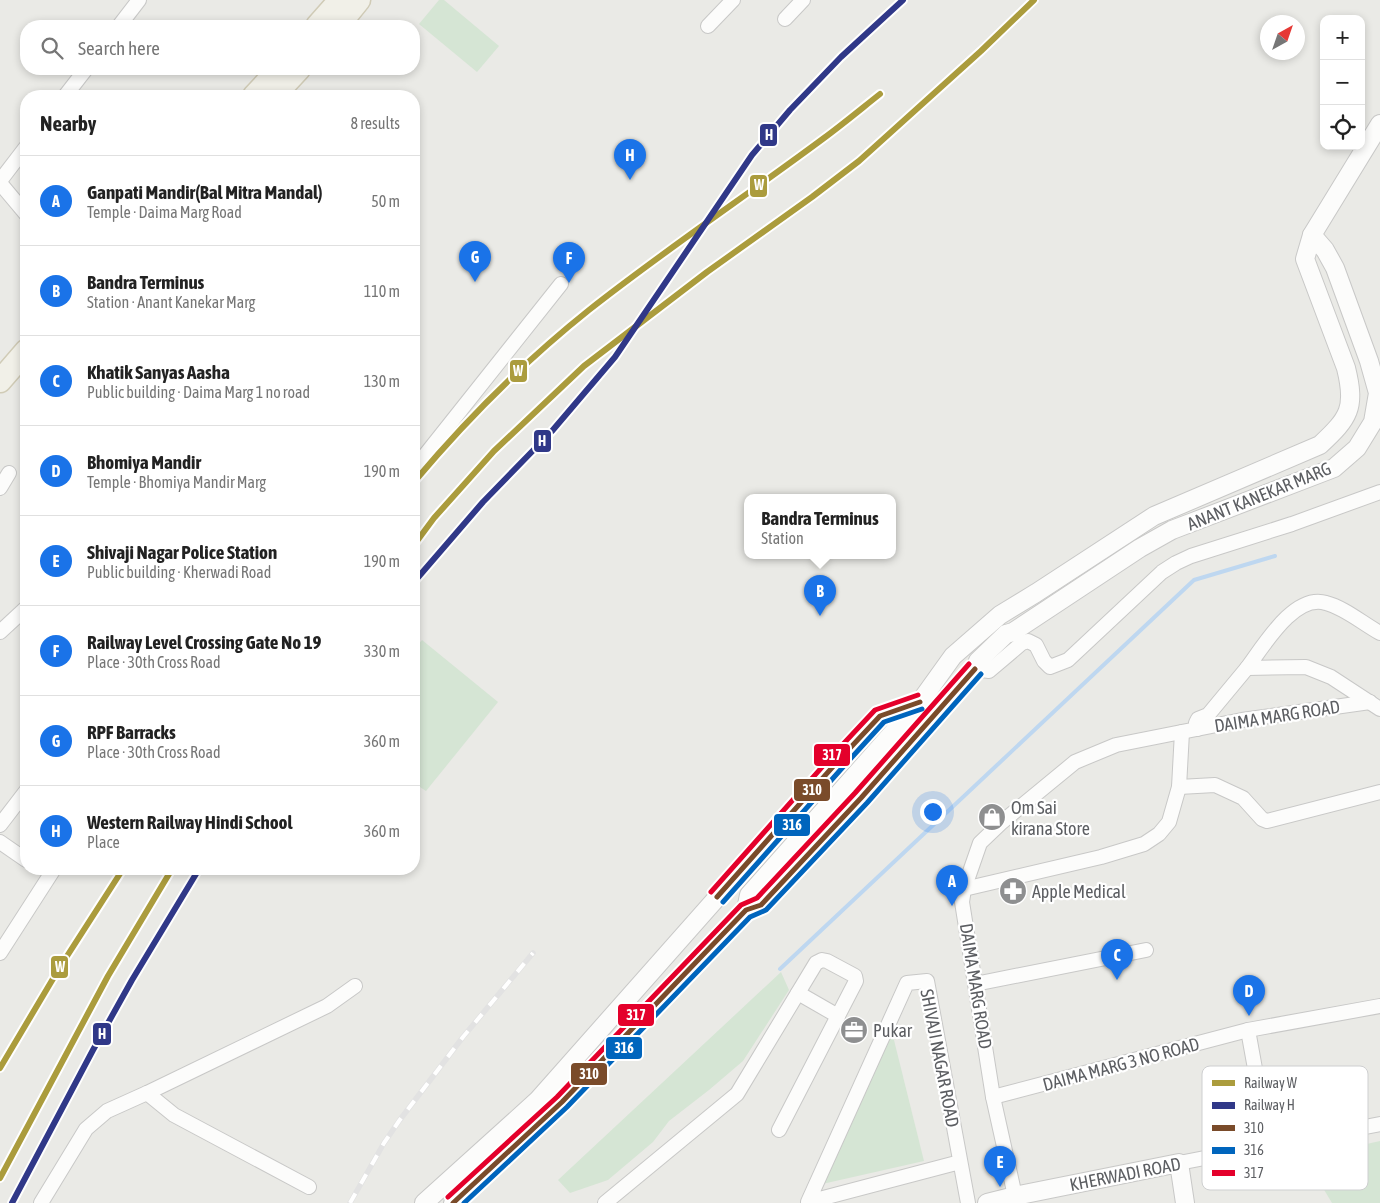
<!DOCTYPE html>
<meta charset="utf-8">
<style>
body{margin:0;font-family:"Asap Condensed",sans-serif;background:#f2f2f2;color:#222}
.controls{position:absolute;right:15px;top:15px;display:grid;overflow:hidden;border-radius:10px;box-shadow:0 2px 8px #0003}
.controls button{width:45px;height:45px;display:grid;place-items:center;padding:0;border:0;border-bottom:1px solid #e0e0e0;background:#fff;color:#222;font:25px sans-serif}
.compass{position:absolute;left:1260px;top:15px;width:45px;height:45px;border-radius:50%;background:#fff;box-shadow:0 2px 8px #0003;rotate:40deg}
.you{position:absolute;left:932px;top:811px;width:18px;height:18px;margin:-12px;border:4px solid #fff;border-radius:50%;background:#1a73e8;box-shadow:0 0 0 8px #1a73e833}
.badge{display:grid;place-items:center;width:32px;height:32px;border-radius:50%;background:#1a73e8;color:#fff;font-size:16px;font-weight:700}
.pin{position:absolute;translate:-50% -41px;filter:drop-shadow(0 1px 2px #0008)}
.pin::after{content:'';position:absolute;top:26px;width:18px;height:15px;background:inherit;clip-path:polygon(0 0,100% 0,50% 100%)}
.popup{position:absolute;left:744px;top:494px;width:152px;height:65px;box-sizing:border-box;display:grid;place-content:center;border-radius:10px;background:#fff;filter:drop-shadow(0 1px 4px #0005);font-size:16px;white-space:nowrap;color:#767676}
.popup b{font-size:19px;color:#222}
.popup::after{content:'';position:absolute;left:50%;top:100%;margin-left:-10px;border:10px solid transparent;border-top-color:#fff}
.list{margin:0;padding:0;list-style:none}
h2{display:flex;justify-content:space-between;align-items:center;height:65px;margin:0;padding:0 20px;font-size:21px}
h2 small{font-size:16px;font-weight:400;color:#767676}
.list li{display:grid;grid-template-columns:32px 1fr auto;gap:15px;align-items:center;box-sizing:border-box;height:90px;padding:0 20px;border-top:1px solid #e0e0e0}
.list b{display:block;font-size:19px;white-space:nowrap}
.list p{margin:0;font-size:16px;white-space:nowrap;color:#767676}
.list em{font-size:16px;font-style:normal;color:#767676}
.icon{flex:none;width:28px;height:28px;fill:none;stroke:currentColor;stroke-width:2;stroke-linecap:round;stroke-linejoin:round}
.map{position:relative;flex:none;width:1380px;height:1203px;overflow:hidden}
.search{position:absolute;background:#fff;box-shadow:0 2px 8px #0003;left:20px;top:20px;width:400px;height:55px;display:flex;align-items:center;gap:12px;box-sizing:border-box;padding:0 18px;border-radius:20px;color:#767676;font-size:19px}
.panel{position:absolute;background:#fff;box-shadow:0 2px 8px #0003;left:20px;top:90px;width:400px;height:785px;border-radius:20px}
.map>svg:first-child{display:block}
.green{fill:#d5e5d4}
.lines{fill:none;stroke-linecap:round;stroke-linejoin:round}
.stream{stroke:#bed7f0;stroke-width:4}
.minor-casing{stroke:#c8c8c7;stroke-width:16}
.tertiary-casing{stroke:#c8c8c7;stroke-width:20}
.primary-casing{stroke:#d0cbb6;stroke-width:25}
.minor{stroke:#fcfcfb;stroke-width:14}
.tertiary{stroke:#fcfcfb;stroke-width:18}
.primary{stroke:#f1f0e8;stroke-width:22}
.rail-casing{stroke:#e2e2e2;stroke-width:5.5}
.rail{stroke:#fff;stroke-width:4;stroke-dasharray:11;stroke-linecap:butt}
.bus-1-casing{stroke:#fff;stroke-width:9}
.bus-2-casing{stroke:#fff;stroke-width:9}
.bus-3-casing{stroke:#fff;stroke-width:9}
.bus-1{stroke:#7a4b2a;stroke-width:5}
.bus-2{stroke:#0065bd;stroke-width:5}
.bus-3{stroke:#e4002b;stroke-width:5}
.rail-1-casing{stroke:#fff;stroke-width:10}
.rail-2-casing{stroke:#fff;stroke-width:10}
.rail-1{stroke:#ab9c3d;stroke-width:6}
.rail-2{stroke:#303888;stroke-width:6}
.labels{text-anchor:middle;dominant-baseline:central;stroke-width:4.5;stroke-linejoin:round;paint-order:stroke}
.street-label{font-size:18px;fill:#5c5e62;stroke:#fff}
.poi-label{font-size:18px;fill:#5c5e62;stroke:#fff;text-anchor:start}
.key{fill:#fff;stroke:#cecfd0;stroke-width:1}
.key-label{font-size:14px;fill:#5c5e62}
.line-badge{stroke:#fff;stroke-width:2}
.badge-label{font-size:14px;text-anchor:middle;font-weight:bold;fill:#fff}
</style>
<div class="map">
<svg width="1380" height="1203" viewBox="0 0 1380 1203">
<rect width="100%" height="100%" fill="#eaeae6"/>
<!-- green -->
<g class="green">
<path d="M439,0H444L499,46L477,72L419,24Z"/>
<path d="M422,640L498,702L426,791L414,783V649Z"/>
<path d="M781,972L789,990L743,1061L709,1090L669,1121L653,1142L608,1180L570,1193L558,1180Z"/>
<path d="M891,1028L924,1161L809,1187Z"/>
<path d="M1380,1141V1203H1332L1305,1158Z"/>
</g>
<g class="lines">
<!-- stream -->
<path class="stream" d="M780,969L1194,580L1275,556"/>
<!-- minor casing -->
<g class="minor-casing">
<g id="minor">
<path d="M785,19L803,0"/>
<path d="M119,26L139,0"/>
<path d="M708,26L733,0"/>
<path d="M65,96L86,69"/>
<path d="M0,181L26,147"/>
<path d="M0,183L26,214"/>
<path d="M414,469L561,284"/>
<path d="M0,488L9,473"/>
<path d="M0,632L26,608"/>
<path d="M1380,633C1362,623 1345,608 1326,603C1294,593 1263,647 1247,668L1306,667L1331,677L1380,709"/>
<path d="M975,669L989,671L1022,643L1028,641L1036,645L1044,661L1050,667L1068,660L1162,572L1176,563L1191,556L1292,524L1380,492"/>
<path d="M1197,729L1196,723L1198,719L1208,715L1247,668"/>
<path d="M1179,787L1215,785L1243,798L1262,819L1267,821L1380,792"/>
<path d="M0,825L26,791"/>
<path d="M0,842L26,860"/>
<path d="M964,889L1101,857L1144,844L1159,834L1169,822L1179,787L1182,732"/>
<path d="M0,953L54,869"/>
<path d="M975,984L1146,950"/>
<path d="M798,993L838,1016"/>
<path d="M1248,1030L1269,1146"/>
<path d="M147,1093L174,1115L309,1187"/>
<path d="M993,1097L1248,1030L1380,1006"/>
<path d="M960,1162L808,1202L907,983L927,981L968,1203"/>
<path d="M1179,1163L1380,1124"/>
<path d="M1015,1196L993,1097L962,902L964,889L980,843L1002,822L1075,762L1116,745L1242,720L1370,702"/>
<path d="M41,1203L86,1129L107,1111L147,1093L327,1006L355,986"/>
<path d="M605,1203L737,1094L816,963L822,960L827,961L855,976L856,981L779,1130"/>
</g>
</g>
<!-- tertiary casing -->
<g class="tertiary-casing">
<g id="tertiary">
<path d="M746,910L749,895L920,702L953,656L1000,615L1036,593L1154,516L1320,445C1349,418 1356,408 1346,368L1305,259L1312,235L1380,124"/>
<path d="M424,1203L538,1100L837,762L880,716L919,702"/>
<path d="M453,1203L562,1102L746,910L761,905L861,798L975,669L978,661L1006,634L1013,632L1140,548L1172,530L1334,468L1357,448L1373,422L1378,393L1369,361L1335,268L1325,250L1312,235"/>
<path d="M987,1203L1015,1196L1179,1163L1185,1203"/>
</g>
</g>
<!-- primary casing -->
<g class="primary-casing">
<g id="primary">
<path d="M317,26L340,0"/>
<path d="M338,26L359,0"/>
<path d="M254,96L279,69"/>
<path d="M274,96L299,69"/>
<path d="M0,381L26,351"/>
</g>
</g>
<!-- minor -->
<use href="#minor" class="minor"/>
<!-- tertiary -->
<use href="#tertiary" class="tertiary"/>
<!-- primary -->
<use href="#primary" class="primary"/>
<!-- rail casing -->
<g class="rail-casing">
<path id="rail" d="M350,1203L384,1143L399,1121L463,1037L533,953"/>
</g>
<!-- rail -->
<use href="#rail" class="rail"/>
<!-- bus-1 casing -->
<g class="bus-1-casing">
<g id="bus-1">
<path d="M717,897L837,762L880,716L920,702"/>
<path d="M453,1203L562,1102L746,910L761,905L861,798L975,669"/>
</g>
</g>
<!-- bus-2 casing -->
<g class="bus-2-casing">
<g id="bus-2">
<path d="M723,902L843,767L884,722L922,709"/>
<path d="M464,1203L567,1107L750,917L766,910L867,803L981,674"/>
</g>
</g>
<!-- bus-3 casing -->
<g class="bus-3-casing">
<g id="bus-3">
<path d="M711,892L831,757L875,710L918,695"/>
<path d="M448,1197L557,1097L741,905L757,898L855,793L969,664"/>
</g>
</g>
<!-- bus-1 -->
<use href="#bus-1" class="bus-1"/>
<!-- bus-2 -->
<use href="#bus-2" class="bus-2"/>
<!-- bus-3 -->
<use href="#bus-3" class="bus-3"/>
<!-- rail-1 casing -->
<g class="rail-1-casing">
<g id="rail-1">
<path d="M414,482C467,419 525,361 589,310C665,250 746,196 824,138C843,124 861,109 880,94"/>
<path d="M414,545L434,518L494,451L584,366L707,272L812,197L859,161L981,51L1034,0"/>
<path d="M0,1068L60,967L123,869"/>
<path d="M0,1178L108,976L172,869"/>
</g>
</g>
<!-- rail-2 casing -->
<g class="rail-2-casing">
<g id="rail-2">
<path d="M414,582L483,502L552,431L615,357L752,155L790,110L841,57L903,0"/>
<path d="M12,1203L93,1050L132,980L199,869"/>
</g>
</g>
<!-- rail-1 -->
<use href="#rail-1" class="rail-1"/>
<!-- rail-2 -->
<use href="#rail-2" class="rail-2"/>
</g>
<!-- icons -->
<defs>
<g id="shop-disc" transform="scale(1.4375)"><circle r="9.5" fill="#8e8f90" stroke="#fff"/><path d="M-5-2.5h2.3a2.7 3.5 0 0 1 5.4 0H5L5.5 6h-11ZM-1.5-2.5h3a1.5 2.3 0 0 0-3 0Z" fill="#fff"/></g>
<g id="pharmacy-disc" transform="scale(1.4375)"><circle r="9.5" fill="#8e8f90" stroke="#fff"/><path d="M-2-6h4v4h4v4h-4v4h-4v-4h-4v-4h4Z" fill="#fff"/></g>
<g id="office-disc" transform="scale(1.4375)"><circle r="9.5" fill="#8e8f90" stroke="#fff"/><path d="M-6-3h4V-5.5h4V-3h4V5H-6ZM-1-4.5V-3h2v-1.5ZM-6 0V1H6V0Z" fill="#fff"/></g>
</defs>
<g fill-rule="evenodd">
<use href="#shop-disc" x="992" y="817"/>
<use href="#pharmacy-disc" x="1013" y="891"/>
<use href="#office-disc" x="854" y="1030"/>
</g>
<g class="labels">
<!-- street labels -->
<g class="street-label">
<text transform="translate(1259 496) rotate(-22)">ANANT KANEKAR MARG</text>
<text transform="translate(1277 716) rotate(-9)">DAIMA MARG ROAD</text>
<text transform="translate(976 986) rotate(81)">DAIMA MARG ROAD</text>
<text transform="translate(940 1058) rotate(79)">SHIVAJI NAGAR ROAD</text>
<text transform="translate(1121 1064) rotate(-15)">DAIMA MARG 3 NO ROAD</text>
<text transform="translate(1125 1174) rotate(-11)">KHERWADI ROAD</text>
</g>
<!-- poi labels -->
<g class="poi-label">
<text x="1011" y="807">Om Sai<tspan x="1011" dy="21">kirana Store</tspan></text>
<text x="1032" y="891">Apple Medical</text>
<text x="873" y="1030">Pukar</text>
</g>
</g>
<!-- legend -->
<rect x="1202" y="1066" width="166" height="124" rx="8" class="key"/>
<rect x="1212" y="1080" width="23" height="6" fill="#ab9c3d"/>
<rect x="1212" y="1102" width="23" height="7" fill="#303888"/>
<rect x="1212" y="1125" width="23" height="6" fill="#7a4b2a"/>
<rect x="1212" y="1147" width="23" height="7" fill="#0065bd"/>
<rect x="1212" y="1170" width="23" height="6" fill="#e4002b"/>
<g class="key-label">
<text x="1244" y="1088">Railway W</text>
<text x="1244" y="1110">Railway H</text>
<text x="1244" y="1133">310</text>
<text x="1244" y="1155">316</text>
<text x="1244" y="1178">317</text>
</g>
<g class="line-badge">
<rect x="759" y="123" width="19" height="24" rx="5" fill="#303888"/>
<rect x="749" y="174" width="19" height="24" rx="5" fill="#ab9c3d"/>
<rect x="509" y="359" width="19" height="24" rx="5" fill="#ab9c3d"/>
<rect x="533" y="429" width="19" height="24" rx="5" fill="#303888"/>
<rect x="813" y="743" width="38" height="24" rx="5" fill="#e4002b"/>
<rect x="793" y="778" width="38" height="24" rx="5" fill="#7a4b2a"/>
<rect x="773" y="813" width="38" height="24" rx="5" fill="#0065bd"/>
<rect x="50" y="955" width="19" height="24" rx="5" fill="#ab9c3d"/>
<rect x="617" y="1003" width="38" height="24" rx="5" fill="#e4002b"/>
<rect x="92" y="1022" width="20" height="24" rx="5" fill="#303888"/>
<rect x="605" y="1036" width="38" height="24" rx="5" fill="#0065bd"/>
<rect x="570" y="1062" width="38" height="24" rx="5" fill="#7a4b2a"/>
</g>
<g class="badge-label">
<text x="769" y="140">H</text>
<text x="759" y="190">W</text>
<text x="518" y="376">W</text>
<text x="542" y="446">H</text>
<text x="832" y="760">317</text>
<text x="812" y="795">310</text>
<text x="792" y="830">316</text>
<text x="60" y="972">W</text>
<text x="636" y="1020">317</text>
<text x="102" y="1039">H</text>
<text x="624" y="1053">316</text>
<text x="589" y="1079">310</text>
</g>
</svg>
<div class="controls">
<button>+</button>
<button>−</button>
<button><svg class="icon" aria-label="locate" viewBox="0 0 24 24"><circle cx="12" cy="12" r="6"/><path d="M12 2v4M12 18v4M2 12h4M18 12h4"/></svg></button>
</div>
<svg class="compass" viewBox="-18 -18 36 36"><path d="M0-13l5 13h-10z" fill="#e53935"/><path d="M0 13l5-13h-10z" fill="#767676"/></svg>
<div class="you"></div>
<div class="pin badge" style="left:952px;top:906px">A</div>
<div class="pin badge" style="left:820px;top:616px">B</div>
<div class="popup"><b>Bandra Terminus</b>Station</div>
<div class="pin badge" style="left:1117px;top:980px">C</div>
<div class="pin badge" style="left:1249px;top:1016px">D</div>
<div class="pin badge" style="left:1000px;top:1187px">E</div>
<div class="pin badge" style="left:569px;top:283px">F</div>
<div class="pin badge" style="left:475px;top:282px">G</div>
<div class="pin badge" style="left:630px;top:180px">H</div>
<div class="search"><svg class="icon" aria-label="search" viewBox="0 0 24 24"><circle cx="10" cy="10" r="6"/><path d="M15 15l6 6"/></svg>Search here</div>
<section class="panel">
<h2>Nearby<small>8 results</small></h2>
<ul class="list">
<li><span class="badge">A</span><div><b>Ganpati Mandir(Bal Mitra Mandal)</b><p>Temple · Daima Marg Road</p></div><em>50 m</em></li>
<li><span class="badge">B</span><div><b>Bandra Terminus</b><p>Station · Anant Kanekar Marg</p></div><em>110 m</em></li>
<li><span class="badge">C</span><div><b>Khatik Sanyas Aasha</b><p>Public building · Daima Marg 1 no road</p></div><em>130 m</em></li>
<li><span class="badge">D</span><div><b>Bhomiya Mandir</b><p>Temple · Bhomiya Mandir Marg</p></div><em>190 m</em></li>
<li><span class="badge">E</span><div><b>Shivaji Nagar Police Station</b><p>Public building · Kherwadi Road</p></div><em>190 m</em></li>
<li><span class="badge">F</span><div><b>Railway Level Crossing Gate No 19</b><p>Place · 30th Cross Road</p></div><em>330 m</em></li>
<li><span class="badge">G</span><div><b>RPF Barracks</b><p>Place · 30th Cross Road</p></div><em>360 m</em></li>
<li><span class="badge">H</span><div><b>Western Railway Hindi School</b><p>Place</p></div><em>360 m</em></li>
</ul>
</section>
</div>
